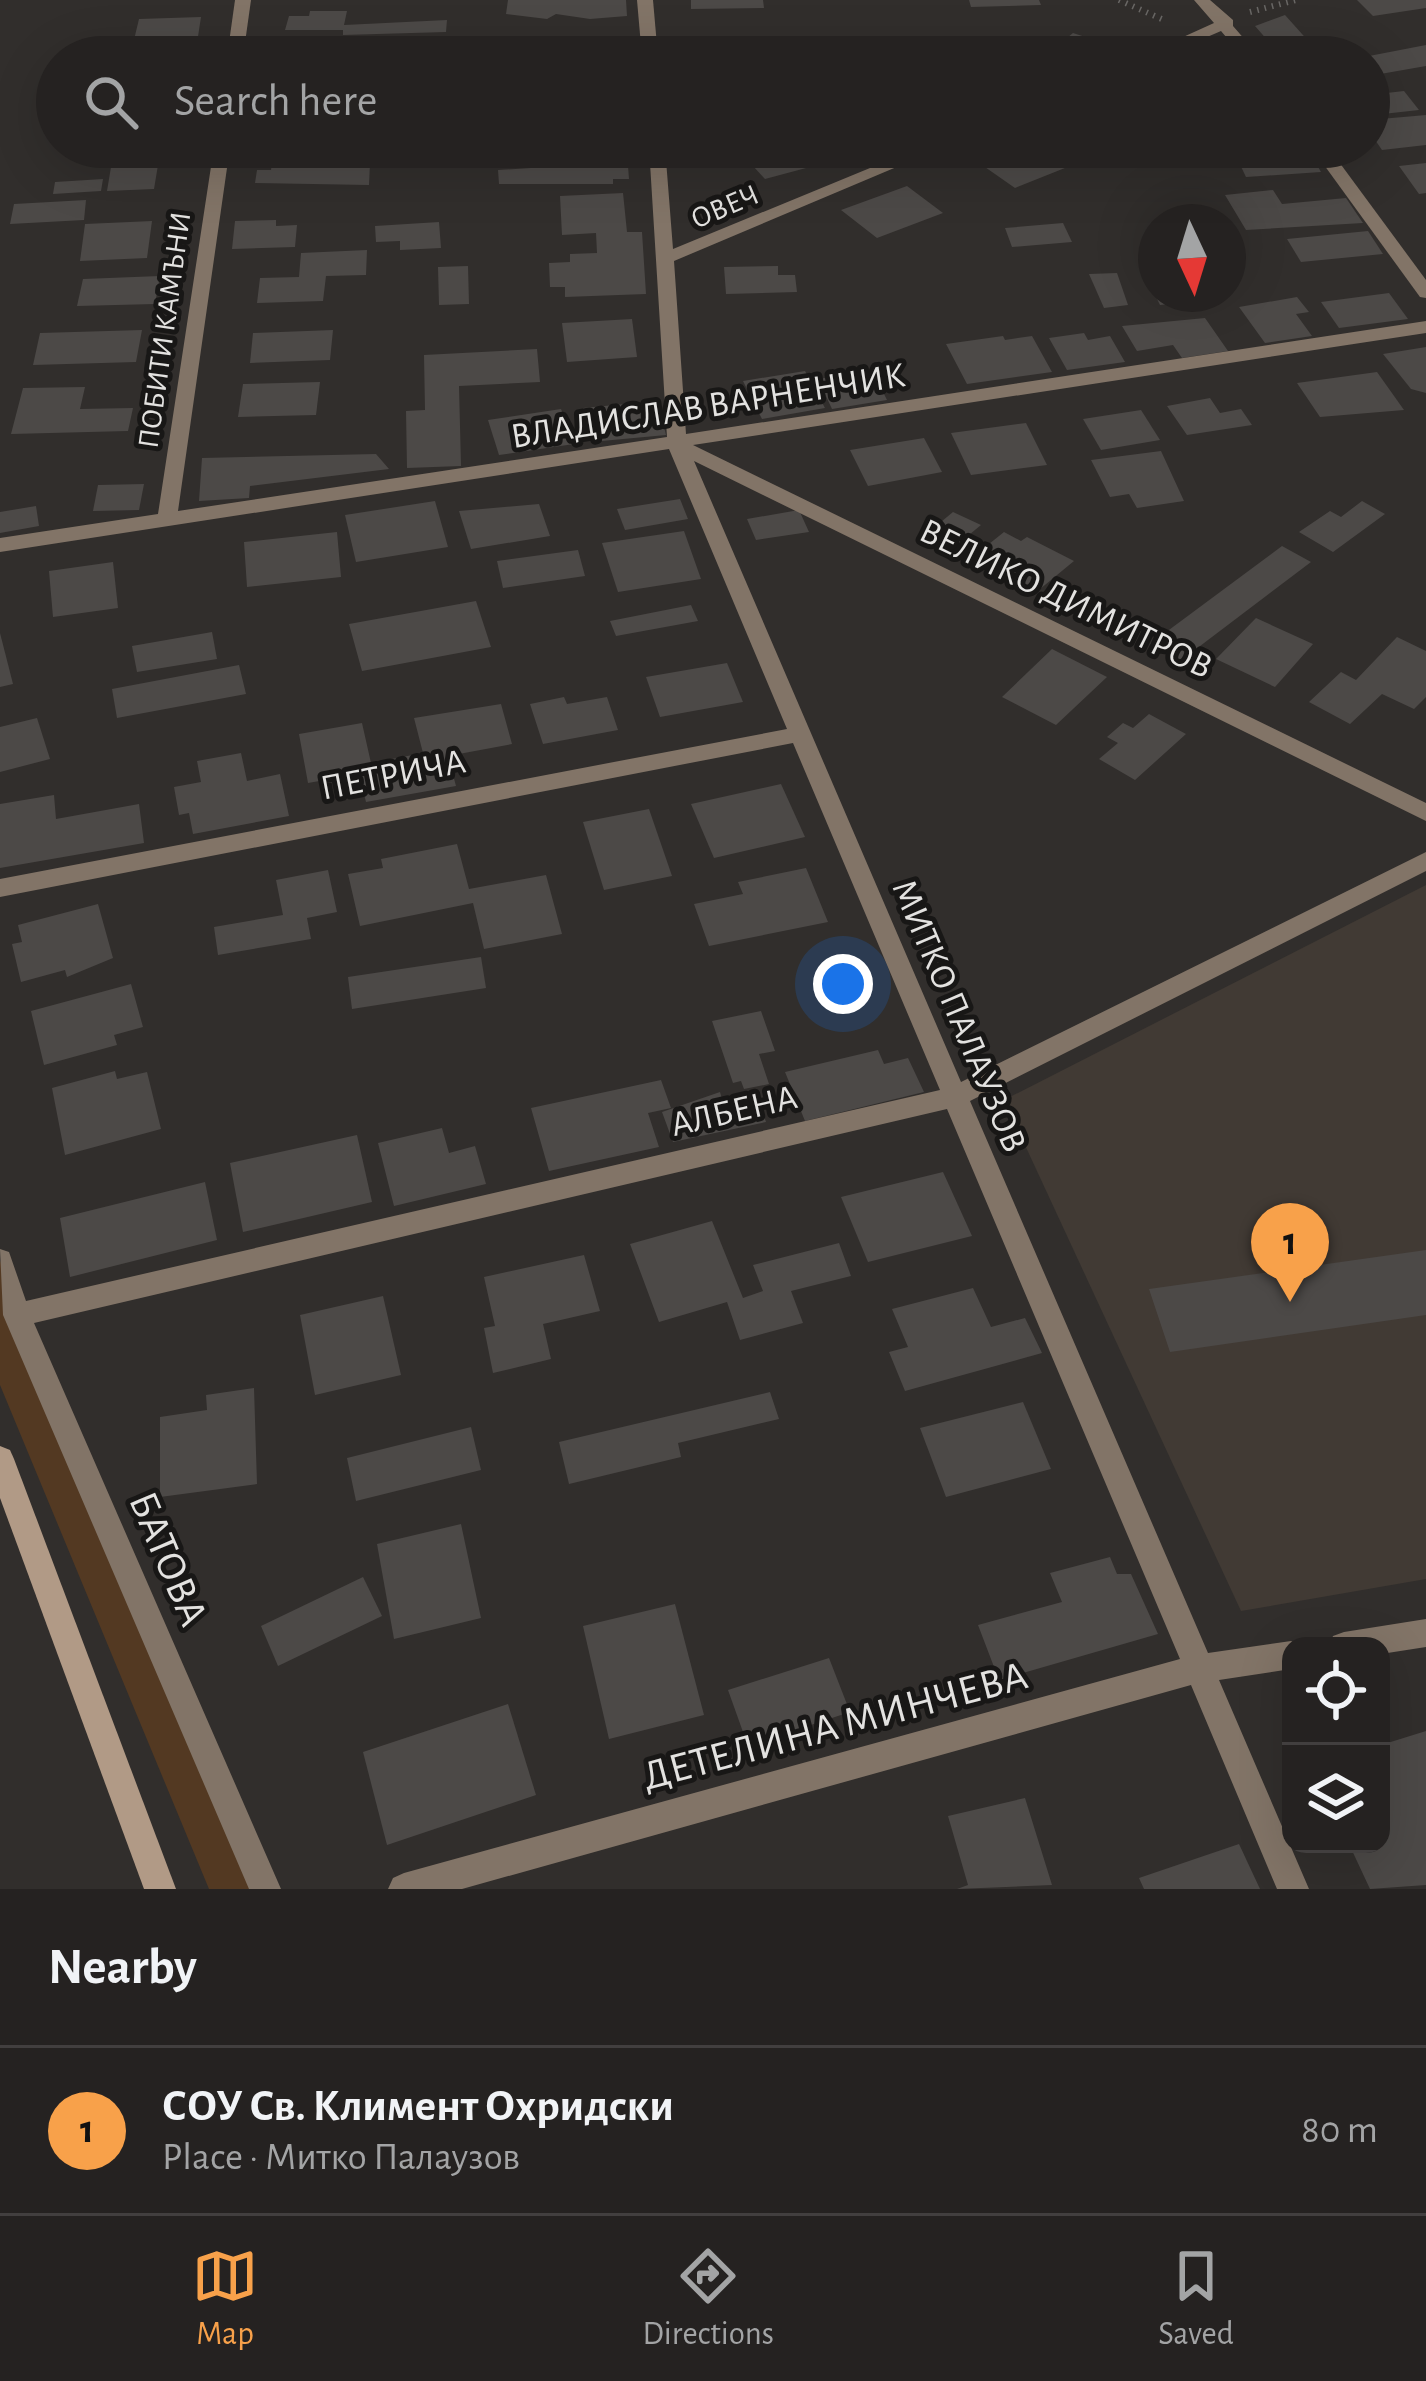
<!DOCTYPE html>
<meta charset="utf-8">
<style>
body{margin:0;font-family:"Alegreya Sans",sans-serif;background:#312f2e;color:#f1f3f6}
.controls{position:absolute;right:36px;bottom:36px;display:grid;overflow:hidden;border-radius:24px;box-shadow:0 12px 48px #0002}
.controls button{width:108px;height:108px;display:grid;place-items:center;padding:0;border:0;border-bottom:3px solid #423f3f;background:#252221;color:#f1f3f6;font:60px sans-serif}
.compass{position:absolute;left:1138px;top:204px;width:108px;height:108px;border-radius:50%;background:#252221;box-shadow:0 12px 48px #0002;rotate:176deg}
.you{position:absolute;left:843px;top:984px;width:42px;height:42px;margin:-30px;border:9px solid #fff;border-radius:50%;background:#1a73e8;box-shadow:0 0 0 18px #1a73e833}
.badge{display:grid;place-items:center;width:78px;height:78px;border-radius:50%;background:#f8a14a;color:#111;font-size:39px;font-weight:700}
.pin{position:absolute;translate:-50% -99px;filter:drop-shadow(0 3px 6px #0008)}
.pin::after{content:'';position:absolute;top:63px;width:42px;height:36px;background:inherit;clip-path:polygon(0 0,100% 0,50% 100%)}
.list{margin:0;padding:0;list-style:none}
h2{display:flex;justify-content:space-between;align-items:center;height:156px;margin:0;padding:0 48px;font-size:51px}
h2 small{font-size:39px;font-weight:400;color:#a3a4a5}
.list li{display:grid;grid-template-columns:78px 1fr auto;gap:36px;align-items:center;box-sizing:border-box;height:168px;padding:0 48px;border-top:3px solid #423f3f}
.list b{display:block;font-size:45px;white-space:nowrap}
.list p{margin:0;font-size:39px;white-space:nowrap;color:#a3a4a5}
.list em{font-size:39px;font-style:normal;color:#a3a4a5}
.icon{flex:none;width:66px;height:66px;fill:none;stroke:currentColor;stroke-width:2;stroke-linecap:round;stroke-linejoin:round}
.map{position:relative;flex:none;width:1426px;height:1889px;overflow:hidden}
.search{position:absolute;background:#252221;box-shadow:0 12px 48px #0002;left:36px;right:36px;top:36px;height:132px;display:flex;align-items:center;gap:30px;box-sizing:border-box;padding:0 42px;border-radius:66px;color:#a3a4a5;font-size:45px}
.sheet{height:324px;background:#252221}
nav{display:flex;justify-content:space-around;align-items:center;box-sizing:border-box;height:168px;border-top:3px solid #423f3f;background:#252221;font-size:33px;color:#a3a4a5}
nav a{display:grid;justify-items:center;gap:6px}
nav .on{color:#f8a14a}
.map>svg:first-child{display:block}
.built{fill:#413a34}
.green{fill:#533922}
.building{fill:#4c4947}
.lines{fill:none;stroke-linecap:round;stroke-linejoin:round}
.path{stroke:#696765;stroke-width:6;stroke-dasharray:1.5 6;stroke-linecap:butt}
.street{fill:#827467;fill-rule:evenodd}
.secondary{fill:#b19a86;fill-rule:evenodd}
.labels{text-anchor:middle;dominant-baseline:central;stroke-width:10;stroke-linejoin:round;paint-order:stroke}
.far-street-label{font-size:30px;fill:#e3e2e0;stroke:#181716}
.street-label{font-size:36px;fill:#e3e2e0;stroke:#181716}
.near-street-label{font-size:42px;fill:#e3e2e0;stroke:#181716}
</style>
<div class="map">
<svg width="1426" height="1889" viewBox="0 0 1426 1889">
<rect width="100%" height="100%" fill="#312e2c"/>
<!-- built -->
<path class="built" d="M1426,885V1579L1241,1611L1004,1100Z"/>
<!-- green -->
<path class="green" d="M0,1260L17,1315L265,1889H209L0,1385Z"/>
<!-- building -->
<g class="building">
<path d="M508,0H626L627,16L590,19L556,14L547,19L506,14Z"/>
<path d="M691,0H763L764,8L691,9Z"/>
<path d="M969,0H1039L1041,5L971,7Z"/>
<path d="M1357,0H1426V8L1373,16Z"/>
<path d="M310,11H347L344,25L447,20L446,32L343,35V30H285L289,16H309Z"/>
<path d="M1285,15L1320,54L1282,57L1255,26Z"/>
<path d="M201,17L197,43L133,44L139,19Z"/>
<path d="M1073,33L1107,44L1092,57L1032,54L1050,38L1062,42Z"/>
<path d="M511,36V57H467V38Z"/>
<path d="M803,36L815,51L759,57L750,46Z"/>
<path d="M389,41L388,57H299L300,44Z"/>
<path d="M739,41L740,57H682L681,48H702L701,43Z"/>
<path d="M1426,45V66L1369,76V56Z"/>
<path d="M204,48L203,57H140L141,50Z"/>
<path d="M1404,91L1419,110L1374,115L1369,109V95Z"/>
<path d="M1426,115V145L1382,150L1369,131V120Z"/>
<path d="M583,147L585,167L628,166L629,179H613V184H499L498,170L546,167L545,149Z"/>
<path d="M689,147H780L783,156L695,165Z"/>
<path d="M824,147H843L851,156L765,179L753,166Z"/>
<path d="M1002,147H1081L1095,156L1015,188L972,158Z"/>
<path d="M1307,147L1321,172L1246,177L1232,148Z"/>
<path d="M272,162L370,163L369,185L255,183L257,170H271Z"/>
<path d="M1426,163V193L1419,194L1399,166Z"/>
<path d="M158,165L154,189L107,191L111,167Z"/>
<path d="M103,179L101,191L53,194L55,182Z"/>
<path d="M907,186L943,213L877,238L841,210Z"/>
<path d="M1273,190L1282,204L1346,198L1363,223L1246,230L1225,195Z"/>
<path d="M623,193L627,232H642L646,294L565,297V287H550L549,263L570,262V254L597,253L596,233L562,235L560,196Z"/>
<path d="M86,200L84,220L10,224L14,204Z"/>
<path d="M276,220V226L297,225L295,247L232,249L235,221Z"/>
<path d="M152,221L147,258L80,261L85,224Z"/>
<path d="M439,222L441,248L400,250V241L376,242L375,226Z"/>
<path d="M1063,223L1072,242L1012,247L1005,228Z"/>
<path d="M1368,231L1383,254L1301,262L1287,239Z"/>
<path d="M367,250L366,275L326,276L323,301L257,303L260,278L299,277L301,253Z"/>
<path d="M1156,265V294H1203L1206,300L1160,305L1141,266Z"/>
<path d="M468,266L469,304L439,305L438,267Z"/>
<path d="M778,266V275H795L797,292L726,294L724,267Z"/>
<path d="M1117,273L1128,305L1104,308L1089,274Z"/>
<path d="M160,276L155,304L77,306L83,279Z"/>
<path d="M1389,293L1408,319L1339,328L1321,302Z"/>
<path d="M1297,297L1309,312L1296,314L1312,336L1265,343L1239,307Z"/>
<path d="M1205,318L1228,351L1182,358L1173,345L1137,351L1122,326Z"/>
<path d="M632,319L637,357L567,362L562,323Z"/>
<path d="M142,330L136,362L33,365L40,333Z"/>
<path d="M333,330L330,360L250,363L253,333Z"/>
<path d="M1084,333L1088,340L1110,336L1125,362L1067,370L1049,338Z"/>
<path d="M1003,336L1005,340L1032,336L1052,372L967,384L946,344Z"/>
<path d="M1426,347V393L1411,389L1383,354Z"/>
<path d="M537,349L540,382L459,386L461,466L407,468L406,411L425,410L424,355Z"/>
<path d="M805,371L825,408L762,419L743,381Z"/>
<path d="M1377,372L1404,410L1320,417L1297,383Z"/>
<path d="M853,374L859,387L879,384L887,400L832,409L818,379Z"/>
<path d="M320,382L316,415L238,417L243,384Z"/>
<path d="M85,387L80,409L133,408L128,431L11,434L23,388Z"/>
<path d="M1210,398L1220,413L1241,409L1252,425L1187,435L1167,406Z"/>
<path d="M658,401L666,435L591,442L583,408Z"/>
<path d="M561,409L574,444L499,455L488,420Z"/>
<path d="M1141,410L1160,440L1101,450L1083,419Z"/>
<path d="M1026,423L1047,465L971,475L951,433Z"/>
<path d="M924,438L942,472L868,486L850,450Z"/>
<path d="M1161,451L1184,501L1137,508L1129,494L1110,497L1091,460Z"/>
<path d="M376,454L389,469L250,486L249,498L199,501L202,458Z"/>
<path d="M144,484L139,510L93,511L98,485Z"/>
<path d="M680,499L688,519L625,530L617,509Z"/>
<path d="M435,501L448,547L356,562L345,515Z"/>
<path d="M1362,501L1385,514L1333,552L1299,532L1330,511L1341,517Z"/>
<path d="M539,504L550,536L471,549L459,511Z"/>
<path d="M36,506L39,526L0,533V512Z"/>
<path d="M799,510L809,532L756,540L747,519Z"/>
<path d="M953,512L981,525L946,554L918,541Z"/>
<path d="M684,531L701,579L618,592L602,543Z"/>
<path d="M337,532L341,577L247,587L244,542Z"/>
<path d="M1004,532L1021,541L1027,537L1074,561L1034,594L969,560Z"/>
<path d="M1282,546L1311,562L1179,662L1150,644Z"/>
<path d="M578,550L585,576L503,588L497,561Z"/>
<path d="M113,562L118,608L53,617L49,571Z"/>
<path d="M476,601L491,647L362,671L349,624Z"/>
<path d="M691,605L698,621L616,636L610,621Z"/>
<path d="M1256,618L1313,644L1275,687L1216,659Z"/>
<path d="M212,632L217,659L137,672L132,646Z"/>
<path d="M0,633L13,684L0,687Z"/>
<path d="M1397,637L1426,651V697L1414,709L1382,694L1350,724L1309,702L1341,672L1356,680Z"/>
<path d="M1052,649L1107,677L1056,725L1002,697Z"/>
<path d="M727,663L743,702L660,717L646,677Z"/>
<path d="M239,665L246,694L117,718L112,689Z"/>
<path d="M564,697L567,704L607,697L618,730L543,744L530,704Z"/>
<path d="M501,704L512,744L448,756L456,786L366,802L359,774L308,783L299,734L362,723L371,763L423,753L414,718Z"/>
<path d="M1149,714L1186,734L1135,780L1099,759L1118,743L1107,737L1123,723L1133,728Z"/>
<path d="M37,718L50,759L0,772V727Z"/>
<path d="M241,753L247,781L280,774L289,816L193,834L189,813L179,815L174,787L201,782L197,761Z"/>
<path d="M781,784L805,837L714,858L691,804Z"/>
<path d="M54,795L56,819L139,804L144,843L0,868V804Z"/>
<path d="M649,809L672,876L604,890L583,822Z"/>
<path d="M457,844L469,889L546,875L562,934L484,949L473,903L360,926L348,874L383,868L381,859Z"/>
<path d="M806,868L828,922L709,946L694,904L743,894L738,882Z"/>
<path d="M328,870L337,912L307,918L311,939L218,955L214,927L283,915L276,880Z"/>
<path d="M98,904L113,958L67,977L65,970L21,982L12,944L22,942L18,925Z"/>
<path d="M481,957L486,988L352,1009L348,977Z"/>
<path d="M131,984L143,1027L114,1035L117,1045L44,1065L31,1011Z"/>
<path d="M761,1011L775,1051L759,1054L769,1084L744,1089L741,1081L733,1083L712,1021Z"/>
<path d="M878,1050L884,1064L908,1058L924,1092L805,1121L785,1072Z"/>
<path d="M115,1071L117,1079L147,1072L161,1129L65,1155L52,1088Z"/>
<path d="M661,1080L671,1108L648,1113L659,1147L549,1171L531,1108Z"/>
<path d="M720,1092L722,1099L756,1092L766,1122L673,1142L662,1112Z"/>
<path d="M442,1128L449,1153L475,1146L486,1184L394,1206L378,1143Z"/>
<path d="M357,1135L372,1202L243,1232L230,1163Z"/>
<path d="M943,1172L972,1236L868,1262L841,1197Z"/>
<path d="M205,1182L217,1240L70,1277L60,1218Z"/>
<path d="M712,1221L743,1298L763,1291L753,1265L839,1243L851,1276L791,1291L803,1323L740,1340L727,1302L659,1322L630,1244Z"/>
<path d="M1426,1250V1315L1170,1352L1149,1289Z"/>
<path d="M584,1255L600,1311L543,1324L551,1359L493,1373L484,1328L495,1326L484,1277Z"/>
<path d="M973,1288L991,1327L1025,1318L1042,1353L905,1391L889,1352L908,1347L892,1309Z"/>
<path d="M383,1296L401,1375L315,1395L300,1315Z"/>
<path d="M254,1388L257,1484L160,1497V1417L207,1410L206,1395Z"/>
<path d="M770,1392L779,1419L678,1443L681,1457L569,1484L559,1442Z"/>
<path d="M1023,1402L1051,1469L946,1497L920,1428Z"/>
<path d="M471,1427L481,1470L356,1501L347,1458Z"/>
<path d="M461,1524L481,1618L394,1639L377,1544Z"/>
<path d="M1110,1557L1117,1574H1131L1158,1634L999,1680L978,1625L1062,1602L1050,1573Z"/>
<path d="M363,1577L382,1616L278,1666L261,1626Z"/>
<path d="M675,1604L704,1715L609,1739L583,1626Z"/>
<path d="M829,1658L850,1712L748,1746L728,1690Z"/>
<path d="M508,1704L536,1795L387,1845L363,1752Z"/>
<path d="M1426,1731V1885L1370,1889L1349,1844H1381V1745Z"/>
<path d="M1025,1798L1052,1885L957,1889L968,1885L948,1816Z"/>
<path d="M1239,1844L1260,1889H1144L1139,1878Z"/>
</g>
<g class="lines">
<!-- path -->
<g class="path">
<path d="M1119,0L1166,21"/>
<path d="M1250,12L1296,0"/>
</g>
<!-- street -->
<g class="street">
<path d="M235,0H251L243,57H227Z"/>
<path d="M637,0H653L658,57H642Z"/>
<path d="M1194,0H1210L1233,20V26L1260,57H1243L1221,31L1161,57H1139L1214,23Z"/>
<path d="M214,147H230L178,511L667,437L649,147H665L673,249L921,147H944L674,261L686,434L1426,321V333L693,445L1426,803V821L694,461L961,1082L1426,852V871L970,1101L1208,1653L1291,1641L1302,1646H1291V1669L1219,1680L1309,1889H1277L1191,1685L462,1889H388L393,1878L404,1873L1180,1659L947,1109L34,1323L281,1889H249L3,1315L0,1249L9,1252L26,1301L940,1090L793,743L0,897V879L787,729L669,449L0,552V538L158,514Z"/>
<path d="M1311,147H1328L1426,280V298L1420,297Z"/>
<path d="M1426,1619V1647L1381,1654V1646H1329L1333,1636L1344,1632Z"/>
</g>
<!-- secondary -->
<path class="secondary" d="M0,1446L10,1450L14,1459L176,1889H144L0,1498Z"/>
</g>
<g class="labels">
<!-- far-street labels -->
<g class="far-street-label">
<text transform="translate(725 207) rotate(-23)">ОВЕЧ</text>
<text transform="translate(165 330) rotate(-82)">ПОБИТИ КАМЪНИ</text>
</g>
<!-- street labels -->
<g class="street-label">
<text transform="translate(708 406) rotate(-9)">ВЛАДИСЛАВ ВАРНЕНЧИК</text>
<text transform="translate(1066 599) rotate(26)">ВЕЛИКО ДИМИТРОВ</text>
<text transform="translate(393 775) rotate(-11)">ПЕТРИЧА</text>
<text transform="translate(959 1016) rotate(67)">МИТКО ПАЛАУЗОВ</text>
<text transform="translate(734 1111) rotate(-13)">АЛБЕНА</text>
</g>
<!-- near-street labels -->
<g class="near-street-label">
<text transform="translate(168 1559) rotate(67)">БАТОВА</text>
<text transform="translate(835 1726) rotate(-15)">ДЕТЕЛИНА МИНЧЕВА</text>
</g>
</g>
</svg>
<div class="controls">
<button><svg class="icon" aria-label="locate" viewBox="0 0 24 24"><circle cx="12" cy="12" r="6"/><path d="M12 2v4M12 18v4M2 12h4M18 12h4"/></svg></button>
<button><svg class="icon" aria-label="layers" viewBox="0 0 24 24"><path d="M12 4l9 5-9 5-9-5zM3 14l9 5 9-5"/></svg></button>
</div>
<svg class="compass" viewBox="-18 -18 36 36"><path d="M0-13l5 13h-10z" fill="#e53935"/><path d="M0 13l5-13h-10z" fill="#a3a4a5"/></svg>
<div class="you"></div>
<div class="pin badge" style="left:1290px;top:1302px">1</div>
<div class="search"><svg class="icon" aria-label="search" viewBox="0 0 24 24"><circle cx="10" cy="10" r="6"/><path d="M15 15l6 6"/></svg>Search here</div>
</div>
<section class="sheet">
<h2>Nearby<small></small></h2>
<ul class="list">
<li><span class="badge">1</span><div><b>СОУ Св. Климент Охридски</b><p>Place · Митко Палаузов</p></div><em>80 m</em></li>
</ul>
</section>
<nav>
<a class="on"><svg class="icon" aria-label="map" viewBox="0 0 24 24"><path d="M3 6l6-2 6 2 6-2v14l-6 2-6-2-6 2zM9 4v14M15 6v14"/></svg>Map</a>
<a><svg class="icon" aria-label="directions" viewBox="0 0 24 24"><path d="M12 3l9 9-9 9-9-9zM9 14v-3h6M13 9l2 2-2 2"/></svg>Directions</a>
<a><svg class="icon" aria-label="saved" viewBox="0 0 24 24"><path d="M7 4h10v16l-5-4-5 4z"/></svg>Saved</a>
</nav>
